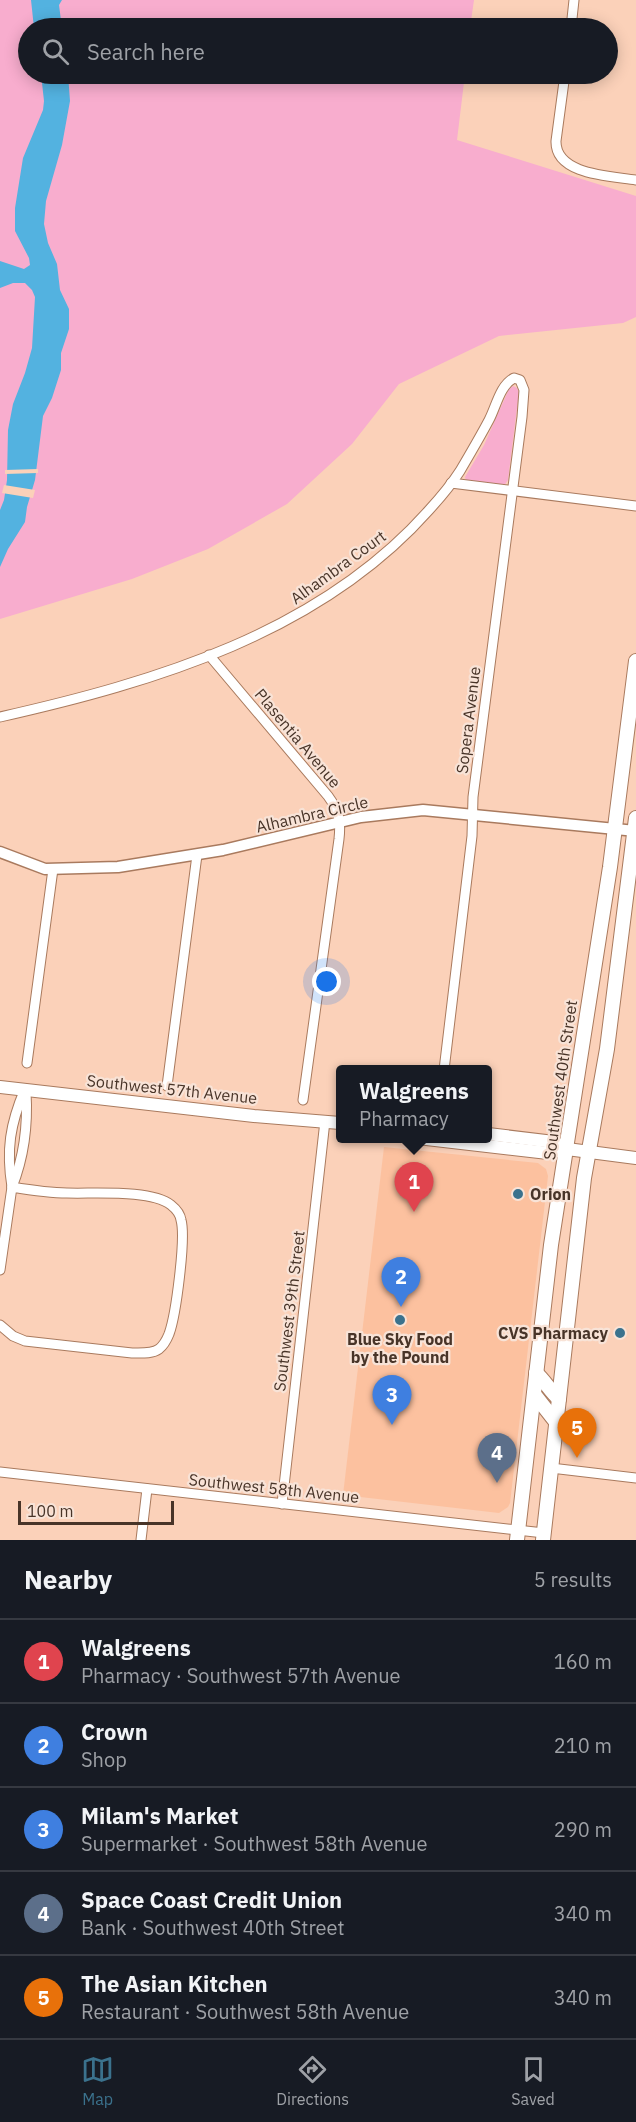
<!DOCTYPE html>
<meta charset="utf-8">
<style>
body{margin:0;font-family:"IBM Plex Sans",sans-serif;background:#20242c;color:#f1f3f6}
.scale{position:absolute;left:18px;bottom:15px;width:156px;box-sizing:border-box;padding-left:6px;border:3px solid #483428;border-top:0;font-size:16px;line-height:21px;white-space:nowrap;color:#483428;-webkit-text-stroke:4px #f8e3d7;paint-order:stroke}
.you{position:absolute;left:327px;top:982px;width:21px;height:21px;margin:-15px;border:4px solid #fff;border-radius:50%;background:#1a73e8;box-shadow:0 0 0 9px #1a73e833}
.badge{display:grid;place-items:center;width:39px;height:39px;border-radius:50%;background:#3b728d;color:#fff;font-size:20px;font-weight:700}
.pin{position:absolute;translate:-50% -50px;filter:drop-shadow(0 2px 3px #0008)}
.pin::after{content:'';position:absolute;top:32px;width:21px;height:18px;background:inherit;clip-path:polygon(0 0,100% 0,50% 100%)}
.popup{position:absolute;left:336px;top:1065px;width:156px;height:78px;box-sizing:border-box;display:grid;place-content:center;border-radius:6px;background:#171b24;filter:drop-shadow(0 2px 4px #0005);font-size:20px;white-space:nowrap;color:#9ea1a6}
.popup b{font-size:22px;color:#f1f3f6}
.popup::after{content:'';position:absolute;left:50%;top:100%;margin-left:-12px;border:12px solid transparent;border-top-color:#171b24}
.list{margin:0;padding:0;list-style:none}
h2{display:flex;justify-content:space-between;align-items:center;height:78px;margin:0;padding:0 24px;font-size:26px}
h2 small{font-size:20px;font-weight:400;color:#9ea1a6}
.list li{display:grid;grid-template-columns:39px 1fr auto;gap:18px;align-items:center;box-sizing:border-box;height:84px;padding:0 24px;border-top:2px solid #363941}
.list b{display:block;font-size:22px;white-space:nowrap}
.list p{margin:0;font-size:20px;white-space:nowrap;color:#9ea1a6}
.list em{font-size:20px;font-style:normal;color:#9ea1a6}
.icon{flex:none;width:33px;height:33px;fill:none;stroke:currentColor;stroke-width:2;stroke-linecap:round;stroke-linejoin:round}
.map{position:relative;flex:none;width:636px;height:1540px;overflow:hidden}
.search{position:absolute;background:#171b24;box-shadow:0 3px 15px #0003;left:18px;right:18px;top:18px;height:66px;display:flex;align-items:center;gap:15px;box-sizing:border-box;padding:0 21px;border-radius:33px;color:#9ea1a6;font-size:22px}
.sheet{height:498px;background:#171b24}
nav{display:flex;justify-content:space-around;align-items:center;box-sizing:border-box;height:84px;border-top:2px solid #363941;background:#171b24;font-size:16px;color:#9ea1a6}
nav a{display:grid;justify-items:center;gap:3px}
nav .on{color:#3b728d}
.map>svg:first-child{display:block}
.built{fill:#fcc19f}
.green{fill:#f8adce}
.water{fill:#53b2e0}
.pier{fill:#fbd1b9}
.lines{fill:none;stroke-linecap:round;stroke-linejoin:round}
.minor-casing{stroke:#a97a5e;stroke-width:11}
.tertiary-casing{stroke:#a97a5e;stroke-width:13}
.secondary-casing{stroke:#a97a5e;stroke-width:14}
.primary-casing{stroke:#a97a5e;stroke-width:16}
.minor{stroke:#fff;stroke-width:9}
.tertiary{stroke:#fff;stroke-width:10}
.secondary{stroke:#fff;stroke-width:12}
.primary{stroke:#fff;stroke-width:14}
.poi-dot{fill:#3b728d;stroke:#f8e3d7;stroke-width:2}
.labels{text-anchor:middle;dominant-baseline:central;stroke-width:4.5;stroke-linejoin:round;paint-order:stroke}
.street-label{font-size:16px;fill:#483428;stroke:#f8e3d7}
.poi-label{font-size:16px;font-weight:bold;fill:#483428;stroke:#f8e3d7;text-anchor:start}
</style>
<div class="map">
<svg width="636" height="1540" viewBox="0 0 636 1540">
<rect width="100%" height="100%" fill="#fbd1b9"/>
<!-- built -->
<path class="built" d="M384,1147L538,1163L546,1169L548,1176L510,1503L508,1507L499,1513L343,1495Z"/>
<!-- green -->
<g class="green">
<path d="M0,0H474L470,28H28V74H465L457,140L636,196V317L623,323L499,336L399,384L352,444L287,504L208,549L132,579L0,619Z"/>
<path d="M513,386L517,388L519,392L508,480L504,486L466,481L465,477L484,445L509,389Z"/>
</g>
<!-- water -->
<g class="water">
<path d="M31,0H62L59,5L62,28H34Z"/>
<path d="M41,74H68L70,101L62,145L46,201L44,224L48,243L57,264L60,290L69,309V329L61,353V370L52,398L43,416L35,480L27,507L25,522L8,549L0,567V510L4,500L7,480L8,430L13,404L25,373L32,348L35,297L32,290L25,283H13L0,288V261L24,269L30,265L29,258L15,231V208L23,158L43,110L44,101Z"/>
</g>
<!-- pier -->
<g class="pier">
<path d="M38,469V473L5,474V470Z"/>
<path d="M4,485L35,490L33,498L2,493Z"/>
</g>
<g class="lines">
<!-- minor casing -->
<g class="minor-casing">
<g id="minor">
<path d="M571,28L574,0"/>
<path d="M565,74L556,141C555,175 611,176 636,180"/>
<path d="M451,483L636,506"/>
<path d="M209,655L328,796C339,811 341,821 339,839L303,1100"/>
<path d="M0,717C155,682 320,633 429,510C440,498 451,485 460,471C470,454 480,437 489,420C496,407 500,385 514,378L520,380L524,390L522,417L473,797L472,836L444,1070"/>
<path d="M27,1063L53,869"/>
<path d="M167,1086L197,855"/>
<path d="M12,1187C6,1150 10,1124 25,1089"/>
<path d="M12,1187C24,1157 28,1124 26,1092"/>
<path d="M0,1270L12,1187C30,1190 48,1193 67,1193C93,1194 151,1189 171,1205C176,1209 180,1213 181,1220C186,1238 176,1315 169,1334C167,1339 164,1345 159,1349C152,1354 141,1353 132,1353L25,1341L13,1336L0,1325"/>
<path d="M551,1468L636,1478"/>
<path d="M0,1472L544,1533"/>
<path d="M282,1504L325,1121"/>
<path d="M141,1540L147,1489"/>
</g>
</g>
<!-- tertiary casing -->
<g class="tertiary-casing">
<path id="tertiary" d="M0,852L45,869L118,867L223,850L361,817L423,810L636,831"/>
</g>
<!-- secondary casing -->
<g class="secondary-casing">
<g id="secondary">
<path d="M0,1087L254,1116L340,1123"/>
<path d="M488,1134L554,1142L567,1149"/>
<path d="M418,1138L548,1153L567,1149L636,1158"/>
</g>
</g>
<!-- primary casing -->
<g class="primary-casing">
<g id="primary">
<path d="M536,1373C545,1381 550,1391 559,1399"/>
<path d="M534,1394L556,1422"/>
<path d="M517,1540L551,1245L610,867L636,661"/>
<path d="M543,1540L584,1178L607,1049L636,818"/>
</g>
</g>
<!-- minor -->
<use href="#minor" class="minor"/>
<!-- tertiary -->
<use href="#tertiary" class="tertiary"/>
<!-- secondary -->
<use href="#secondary" class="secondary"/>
<!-- primary -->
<use href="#primary" class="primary"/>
</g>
<!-- markers -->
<g class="poi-dot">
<circle cx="518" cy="1194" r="6"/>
<circle cx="400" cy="1320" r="6"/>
<circle cx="620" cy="1333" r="6"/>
</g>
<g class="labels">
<!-- street labels -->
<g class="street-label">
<text transform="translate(338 567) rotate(-36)">Alhambra Court</text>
<text transform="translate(468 720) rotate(-83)">Sopera Avenue</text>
<text transform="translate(298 738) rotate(50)">Plasentia Avenue</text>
<text transform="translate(312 814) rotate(-13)">Alhambra Circle</text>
<text transform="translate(560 1080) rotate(-82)">Southwest 40th Street</text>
<text transform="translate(172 1089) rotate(6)">Southwest 57th Avenue</text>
<text transform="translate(289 1311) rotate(-83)">Southwest 39th Street</text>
<text transform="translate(274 1488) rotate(6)">Southwest 58th Avenue</text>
</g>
<!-- poi labels -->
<g class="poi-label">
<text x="530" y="1194">Orion</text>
<text x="608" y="1333" text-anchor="end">CVS Pharmacy</text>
<text x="400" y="1339" text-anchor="middle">Blue Sky Food<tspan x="400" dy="18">by the Pound</tspan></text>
</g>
</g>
</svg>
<div class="scale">100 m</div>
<div class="you"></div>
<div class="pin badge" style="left:414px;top:1212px;background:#e0444e">1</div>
<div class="popup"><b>Walgreens</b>Pharmacy</div>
<div class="pin badge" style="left:401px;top:1307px;background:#3f7fe0">2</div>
<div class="pin badge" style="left:392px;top:1425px;background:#3f7fe0">3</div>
<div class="pin badge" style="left:497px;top:1483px;background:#5c6f8a">4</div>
<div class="pin badge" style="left:577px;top:1458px;background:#e8710a">5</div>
<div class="search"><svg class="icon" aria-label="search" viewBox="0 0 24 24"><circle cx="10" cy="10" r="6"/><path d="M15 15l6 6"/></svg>Search here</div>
</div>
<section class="sheet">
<h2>Nearby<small>5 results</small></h2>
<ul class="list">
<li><span class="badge" style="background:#e0444e">1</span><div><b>Walgreens</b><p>Pharmacy · Southwest 57th Avenue</p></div><em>160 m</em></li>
<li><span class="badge" style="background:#3f7fe0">2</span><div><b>Crown</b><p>Shop</p></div><em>210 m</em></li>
<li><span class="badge" style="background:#3f7fe0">3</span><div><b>Milam's Market</b><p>Supermarket · Southwest 58th Avenue</p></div><em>290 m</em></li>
<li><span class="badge" style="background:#5c6f8a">4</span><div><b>Space Coast Credit Union</b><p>Bank · Southwest 40th Street</p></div><em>340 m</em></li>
<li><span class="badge" style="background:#e8710a">5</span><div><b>The Asian Kitchen</b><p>Restaurant · Southwest 58th Avenue</p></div><em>340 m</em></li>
</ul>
</section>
<nav>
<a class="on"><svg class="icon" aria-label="map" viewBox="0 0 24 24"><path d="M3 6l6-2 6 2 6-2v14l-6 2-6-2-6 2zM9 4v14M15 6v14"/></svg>Map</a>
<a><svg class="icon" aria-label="directions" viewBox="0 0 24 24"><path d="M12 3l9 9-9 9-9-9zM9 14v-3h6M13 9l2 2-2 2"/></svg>Directions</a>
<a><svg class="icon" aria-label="saved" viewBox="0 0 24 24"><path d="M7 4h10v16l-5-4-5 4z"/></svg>Saved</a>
</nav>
